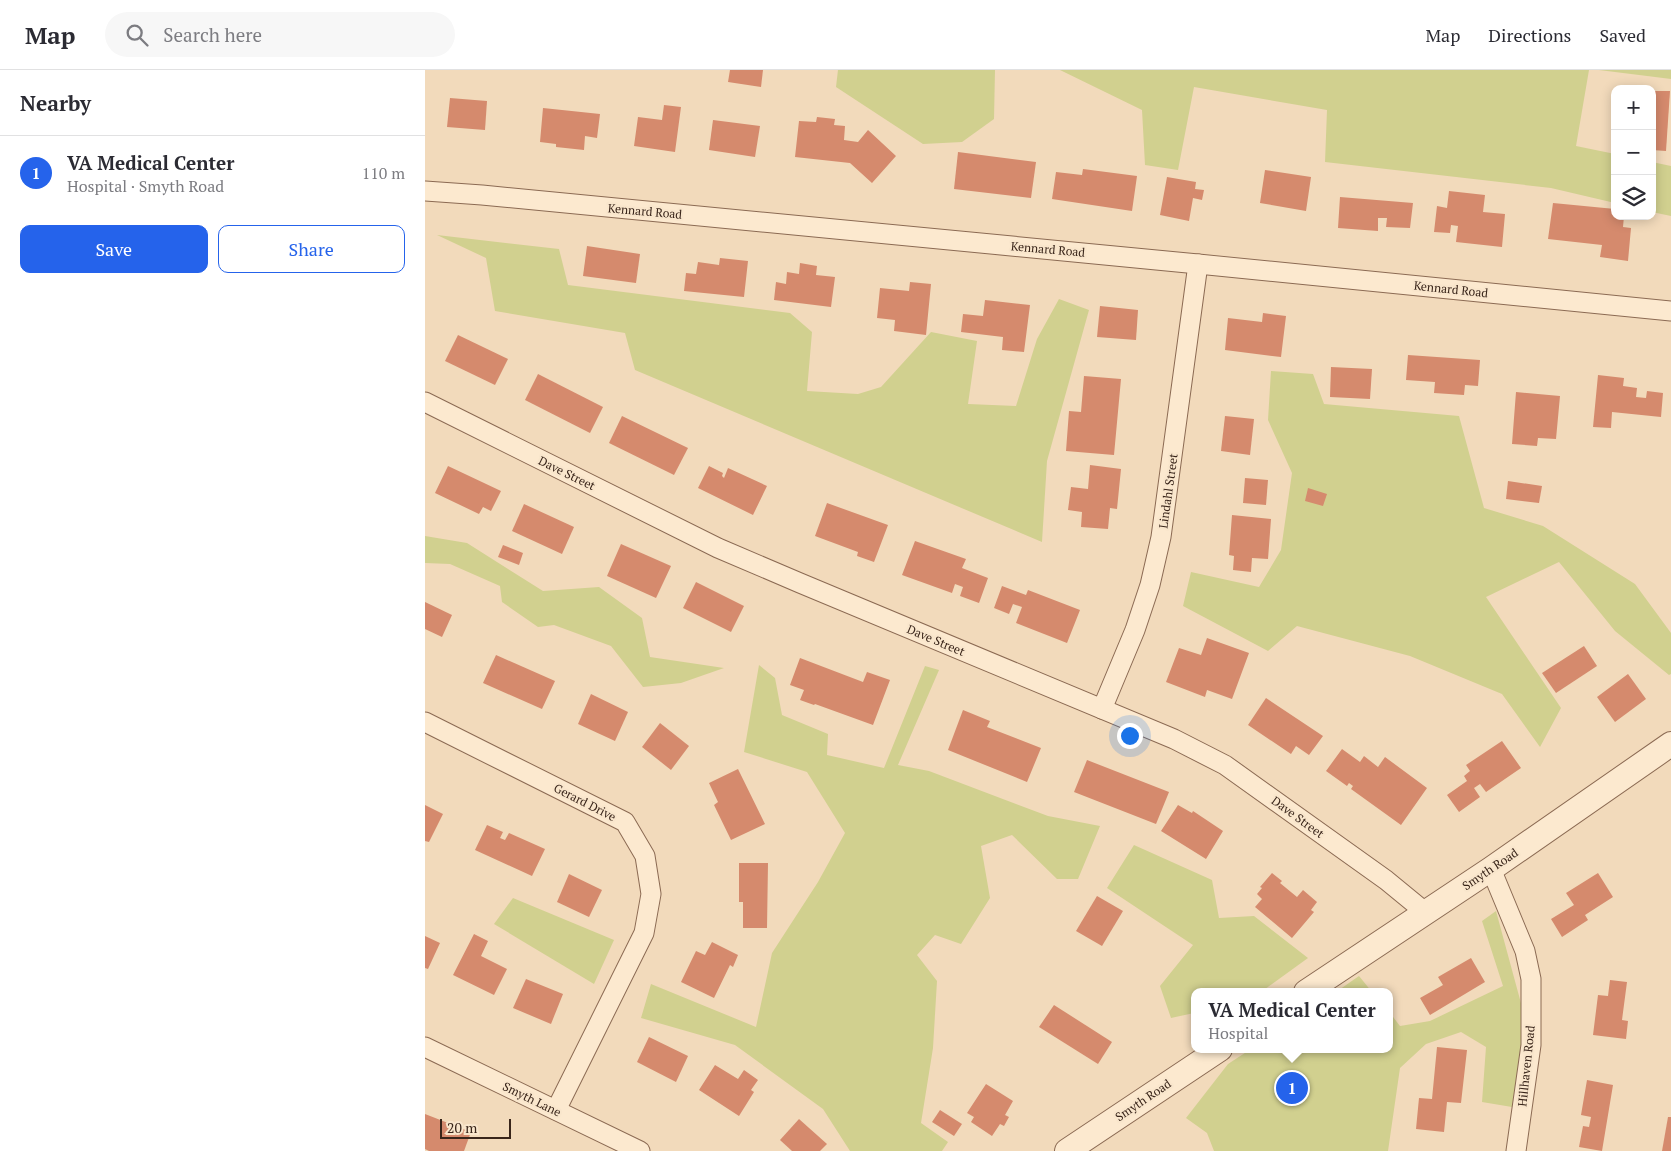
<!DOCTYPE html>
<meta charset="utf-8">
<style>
body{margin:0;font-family:"PT Serif",serif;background:#f7f7f7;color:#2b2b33}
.controls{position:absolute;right:15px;top:15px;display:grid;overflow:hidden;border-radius:10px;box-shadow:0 2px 12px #0003}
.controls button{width:45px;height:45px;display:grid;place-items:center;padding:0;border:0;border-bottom:1px solid #e1e1e2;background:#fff;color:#2b2b33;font:25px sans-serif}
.scale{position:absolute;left:15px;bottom:12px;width:71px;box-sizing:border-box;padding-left:5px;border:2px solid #39251a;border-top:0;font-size:14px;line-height:18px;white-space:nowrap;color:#39251a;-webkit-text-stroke:4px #f9e6cc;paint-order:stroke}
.you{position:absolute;left:704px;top:665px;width:18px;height:18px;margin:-12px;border:4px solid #fff;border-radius:50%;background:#1a73e8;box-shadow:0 0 0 8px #1a73e833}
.badge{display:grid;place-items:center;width:32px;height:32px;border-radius:50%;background:#2563eb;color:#fff;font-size:16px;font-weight:700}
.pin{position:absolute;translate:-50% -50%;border:2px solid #fff;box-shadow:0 1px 5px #0006}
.popup{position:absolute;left:766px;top:918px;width:202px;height:65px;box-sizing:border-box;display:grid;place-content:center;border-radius:10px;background:#fff;filter:drop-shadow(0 1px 4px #0005);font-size:16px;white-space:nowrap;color:#7c7c81}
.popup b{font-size:19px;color:#2b2b33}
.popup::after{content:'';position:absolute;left:50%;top:100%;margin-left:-10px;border:10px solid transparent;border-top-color:#fff}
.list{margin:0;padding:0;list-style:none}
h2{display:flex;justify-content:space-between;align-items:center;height:65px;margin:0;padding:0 20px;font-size:21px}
h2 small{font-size:16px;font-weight:400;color:#7c7c81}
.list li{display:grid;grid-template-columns:32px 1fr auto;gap:15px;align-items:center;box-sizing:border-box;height:75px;padding:0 20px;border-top:1px solid #e1e1e2}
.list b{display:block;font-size:19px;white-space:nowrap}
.list p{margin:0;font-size:16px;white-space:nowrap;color:#7c7c81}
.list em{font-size:16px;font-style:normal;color:#7c7c81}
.actions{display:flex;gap:10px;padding:15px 20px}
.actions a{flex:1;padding:11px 0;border:1px solid #2563eb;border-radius:10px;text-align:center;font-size:18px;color:#2563eb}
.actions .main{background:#2563eb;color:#fff}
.icon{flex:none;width:28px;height:28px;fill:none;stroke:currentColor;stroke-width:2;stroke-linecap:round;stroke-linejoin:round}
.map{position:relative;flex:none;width:1246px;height:1081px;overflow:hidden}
header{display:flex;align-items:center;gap:30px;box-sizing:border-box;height:70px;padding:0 25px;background:#fff;border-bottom:1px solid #e1e1e2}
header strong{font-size:24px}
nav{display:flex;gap:28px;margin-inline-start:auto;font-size:18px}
.search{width:350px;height:45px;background:#f7f7f7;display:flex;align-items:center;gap:12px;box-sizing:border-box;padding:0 18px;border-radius:28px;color:#7c7c81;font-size:19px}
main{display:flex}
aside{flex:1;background:#fff}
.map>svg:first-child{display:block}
.green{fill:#d1d08f}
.building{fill:#d58a6d}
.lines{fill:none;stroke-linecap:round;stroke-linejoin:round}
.minor-casing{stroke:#8b6a53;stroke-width:21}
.tertiary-casing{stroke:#8b6a53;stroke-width:26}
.minor{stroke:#fce9cf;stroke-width:19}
.tertiary{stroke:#fce9cf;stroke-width:24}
.labels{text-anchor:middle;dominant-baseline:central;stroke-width:4.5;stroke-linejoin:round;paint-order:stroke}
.street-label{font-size:12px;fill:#39251a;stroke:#f9e6cc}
</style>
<header>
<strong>Map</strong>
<div class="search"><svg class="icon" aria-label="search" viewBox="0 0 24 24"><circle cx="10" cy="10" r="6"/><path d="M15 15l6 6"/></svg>Search here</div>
<nav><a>Map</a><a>Directions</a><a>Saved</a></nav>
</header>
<main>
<aside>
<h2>Nearby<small></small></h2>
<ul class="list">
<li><span class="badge">1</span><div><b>VA Medical Center</b><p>Hospital · Smyth Road</p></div><em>110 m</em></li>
</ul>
<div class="actions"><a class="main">Save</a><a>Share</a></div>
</aside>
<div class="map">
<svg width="1246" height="1081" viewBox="0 0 1246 1081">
<rect width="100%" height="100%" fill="#f2dabb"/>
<!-- green -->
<g class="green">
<path d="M413,0H570L569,49L537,72L498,74L411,17Z"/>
<path d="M635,0H1164L1151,76L1190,84V133L1126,118L900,92L902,40L769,17L753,100L720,95L717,40Z"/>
<path d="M1174,0H1246V9Z"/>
<path d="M1227,92L1246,96V146L1227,142Z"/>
<path d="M12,165L134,179L143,215L365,243L387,262L382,321L433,324L456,317L506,262L552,271L543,334L591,336L612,269L634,229L664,240L622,391L617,472L210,300L200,263L70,241L61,188Z"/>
<path d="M846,301L888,304L899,334L1034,346L1059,438L1118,456L1210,514L1246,563V604L1244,605L1190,561L1134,492L1061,527L1136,638L1115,677L1077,624L985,586L872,556L843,581L758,536L766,502L834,517L856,480L867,403L843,350Z"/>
<path d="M0,466L42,473L118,521L174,517L217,548L225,587L299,598L256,613L218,617L186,576L129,555L113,557L77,532L75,516L25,494L0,493Z"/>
<path d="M334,595L350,608L357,645L403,664L402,685L459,698L500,596L514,600L473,695L504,701L623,746L675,756L653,809H632L587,765L556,776L565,828L536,874L510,865L492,885L512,911L508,978L496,1053L523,1072L517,1081H425L398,1039L310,975L216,948L226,914L331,957L347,883L393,812L420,763L382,702L319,682Z"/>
<path d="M709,775L787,810L794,848L829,846L883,888L836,922H770L769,943L746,948L735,916L768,875L682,818Z"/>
<path d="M88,828L189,870L169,914L69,854Z"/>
<path d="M1071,841L1100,948L1087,1037L1057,1032L1061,977L1036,962L1001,974L975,998L963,1081H789L782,1063L761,1048L803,994L826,979H964L965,943L975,956L1005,951L1078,916L1057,851Z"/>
<path d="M934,906L947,922H911Z"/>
</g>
<!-- building -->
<g class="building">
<path d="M305,0H338L336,17L303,12Z"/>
<path d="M1227,21H1245L1241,81L1227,80Z"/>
<path d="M25,28L62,31L60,60L22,57Z"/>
<path d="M239,35L256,37L250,82L209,76L213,47L237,50Z"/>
<path d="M118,38L175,44L172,68L160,66L159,80L131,77V74L115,72Z"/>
<path d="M392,47L410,49L409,55L420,56L419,70L433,72L443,60L471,86L447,113L425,93L370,87L374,51L391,52Z"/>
<path d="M288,50L335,56L330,87L284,80Z"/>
<path d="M533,82L611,92L606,128L529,119Z"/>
<path d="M658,99L712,106L707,141L627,129L631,102L657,105Z"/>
<path d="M840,100L886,107L881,141L835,133Z"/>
<path d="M742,107L771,112L770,119L779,120L777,130L768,128L764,151L735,145Z"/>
<path d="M1024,121L1060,125L1058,142L1080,144L1077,177L1031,172L1033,156L1026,155L1025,163L1009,162L1012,136L1022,138Z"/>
<path d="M915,127L988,133L985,158L961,157L962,148H953V161L913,158Z"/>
<path d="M1128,133L1190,139V146H1199L1198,157L1206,158L1203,191L1175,187L1177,175L1123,169Z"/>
<path d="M162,176L215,184L211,213L158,206Z"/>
<path d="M295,188L323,191L319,227L259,221L261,203L271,204L273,192L294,195Z"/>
<path d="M375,193L392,196L391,205L410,207L406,237L349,230L351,212L361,214L362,202L374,204Z"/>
<path d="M485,212L506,214L501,265L469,261L470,250L452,248L455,218L484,221Z"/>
<path d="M560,230L605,235L599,282L577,280L578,267L536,262L538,244L558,246Z"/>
<path d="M675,236L713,240L711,270L672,267Z"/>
<path d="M838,243L861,246L856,287L800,280L803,248L837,252Z"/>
<path d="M33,265L83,289L70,315L20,291Z"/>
<path d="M983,285L1055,290L1053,316L1040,315L1039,325L1009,323L1010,312L981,310Z"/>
<path d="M906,297L947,299L945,329L905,327Z"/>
<path d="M113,304L178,337L165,363L100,330Z"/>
<path d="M1173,305L1199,308L1198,316L1212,318L1211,327L1221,328L1222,321L1238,323L1236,347L1187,342L1186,358L1168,357Z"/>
<path d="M659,306L696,309L689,385L641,381L644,341L656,342Z"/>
<path d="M1091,322L1135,326L1131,369L1113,368L1112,376L1087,374Z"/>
<path d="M197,346L263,378L249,405L184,373Z"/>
<path d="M800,346L829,349L825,385L796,381Z"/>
<path d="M665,395L696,399L692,439L685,438L683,459L656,457L657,442L643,440L646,417L663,419Z"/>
<path d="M23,396L76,421L66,441L58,437L54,444L10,423Z"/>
<path d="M284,396L298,403L297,406L299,408L303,398L342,416L328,445L273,418Z"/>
<path d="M820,408L843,410L841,435L818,433Z"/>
<path d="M1083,411L1117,416L1114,433L1081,429Z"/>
<path d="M883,418L902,424L898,436L880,431Z"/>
<path d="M402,433L463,455L449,492L432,486L433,482L390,466Z"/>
<path d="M99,434L149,457L137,484L87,461Z"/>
<path d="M807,445L846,449L843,489L827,488L826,502L808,500L809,486L804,485Z"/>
<path d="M490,471L541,489L537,498L563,508L554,533L535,526L538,517L530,514L527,523L477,505Z"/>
<path d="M196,474L246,496L231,528L182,506Z"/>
<path d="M78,475L98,483L94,495L73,487Z"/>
<path d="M271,512L319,536L306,562L258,538Z"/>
<path d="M577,516L601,525L603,520L655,540L642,573L591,553L597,537L588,534L584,544L569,538Z"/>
<path d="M0,532L27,545L17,567L0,559Z"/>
<path d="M782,568L824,583L807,629L782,620L780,627L741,612L754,578L776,585Z"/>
<path d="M1159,576L1172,596L1131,623L1117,603Z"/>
<path d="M71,585L130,611L117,639L58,613Z"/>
<path d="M375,588L438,612L442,602L465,610L448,655L390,634L389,635L375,630L379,620L365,615Z"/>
<path d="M1203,604L1221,629L1190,652L1172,627Z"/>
<path d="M166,624L203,642L190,671L153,654Z"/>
<path d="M841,628L898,666L884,685L871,676L866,684L823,655Z"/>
<path d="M538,640L565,651L562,657L616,678L602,712L523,680Z"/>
<path d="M235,653L264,676L246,700L217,677Z"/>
<path d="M1077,671L1096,698L1061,722L1055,714L1049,718L1055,727L1034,742L1022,725L1042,711L1039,706L1045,701L1041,695Z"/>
<path d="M917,679L935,692L939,686L953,697L960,687L1002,718L976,755L926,719L928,716L924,713L922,716L901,701Z"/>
<path d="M662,690L744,722L731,754L649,722Z"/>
<path d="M313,699L340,754L306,770L289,735L293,732L284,713Z"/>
<path d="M0,735L18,744L4,772L0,771Z"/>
<path d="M753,735L767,743L768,741L798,761L781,789L736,761Z"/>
<path d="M62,755L78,762L75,768L80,770L84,763L120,779L107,806L50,780Z"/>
<path d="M314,793H343L342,858H318V832H314Z"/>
<path d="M847,803L857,811L855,813L872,827L878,820L892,832L886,840L889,842L867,868L830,837L837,829L832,824L837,818L835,817Z"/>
<path d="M1173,803L1188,827L1160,845L1163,850L1137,867L1126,849L1149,835L1141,823Z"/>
<path d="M144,804L177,820L164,847L132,832Z"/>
<path d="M672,826L698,841L677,876L651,861Z"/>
<path d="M49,864L63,871L56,886L82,899L69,925L28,905Z"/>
<path d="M0,866L15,873L3,899L0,898Z"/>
<path d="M287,872L313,885L308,897L305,895L289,928L256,912L271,881L280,885Z"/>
<path d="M1046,888L1060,912L1005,945L995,928L1018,915L1013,907Z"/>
<path d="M101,909L138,924L126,954L88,938Z"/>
<path d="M1185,910L1202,912L1197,950L1203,951L1201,969L1168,965L1173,925L1183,926Z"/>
<path d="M629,935L687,972L673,994L614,957Z"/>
<path d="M224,967L263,986L251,1012L212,992Z"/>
<path d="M1012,977L1042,980L1036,1033L1022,1032L1019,1062L991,1059L994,1028L1007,1029Z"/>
<path d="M290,995L313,1009L319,1000L333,1010L326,1020L329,1022L314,1046L274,1020Z"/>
<path d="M1162,1010L1188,1015L1177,1081L1154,1077L1158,1056L1164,1057L1166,1047L1156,1045Z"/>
<path d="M561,1014L588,1031L580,1045L584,1047L579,1056L575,1054L567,1066L546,1052L549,1047L542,1043Z"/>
<path d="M515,1040L537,1054L529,1066L507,1052Z"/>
<path d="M0,1044L46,1062L39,1081H4L0,1079Z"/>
<path d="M1243,1047H1246V1081H1237Z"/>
<path d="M374,1049L402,1074L395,1081H367L355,1070Z"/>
</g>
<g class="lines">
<!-- minor casing -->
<g class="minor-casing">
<g id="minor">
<path d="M0,121L57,125L773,194L1246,241"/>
<path d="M0,332L293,478L375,513L749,669L800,695L961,810L1000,842"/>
<path d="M677,639L710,560L725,515L736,467L773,194"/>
<path d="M0,652L200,752L220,786L226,824L219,863L131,1040"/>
<path d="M1066,799L1100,881L1106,909V975L1091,1081"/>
<path d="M0,977L215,1081"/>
</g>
</g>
<!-- tertiary casing -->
<g class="tertiary-casing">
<g id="tertiary">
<path d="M881,922L1066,799L1246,674"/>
<path d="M642,1081L795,979"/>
</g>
</g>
<!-- minor -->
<use href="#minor" class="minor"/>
<!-- tertiary -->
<use href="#tertiary" class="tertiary"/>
</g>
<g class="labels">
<!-- street labels -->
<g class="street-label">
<text transform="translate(220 141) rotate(5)">Kennard Road</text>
<text transform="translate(623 179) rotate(5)">Kennard Road</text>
<text transform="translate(1026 219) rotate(6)">Kennard Road</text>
<text transform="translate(142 403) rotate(26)">Dave Street</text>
<text transform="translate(743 421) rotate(-82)">Lindahl Street</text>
<text transform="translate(511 570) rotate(23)">Dave Street</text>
<text transform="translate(160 732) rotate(27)">Gerard Drive</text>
<text transform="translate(873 747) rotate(36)">Dave Street</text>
<text transform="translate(1065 799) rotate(-34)">Smyth Road</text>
<text transform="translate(1101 996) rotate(-84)">Hillhaven Road</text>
<text transform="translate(107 1029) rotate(26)">Smyth Lane</text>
<text transform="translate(718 1030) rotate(-34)">Smyth Road</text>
</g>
</g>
</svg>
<div class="controls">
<button>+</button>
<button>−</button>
<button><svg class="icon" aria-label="layers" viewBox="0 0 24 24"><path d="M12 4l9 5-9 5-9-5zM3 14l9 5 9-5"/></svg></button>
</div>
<div class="scale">20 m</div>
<div class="you"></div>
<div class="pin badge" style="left:867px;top:1018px">1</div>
<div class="popup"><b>VA Medical Center</b>Hospital</div>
</div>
</main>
